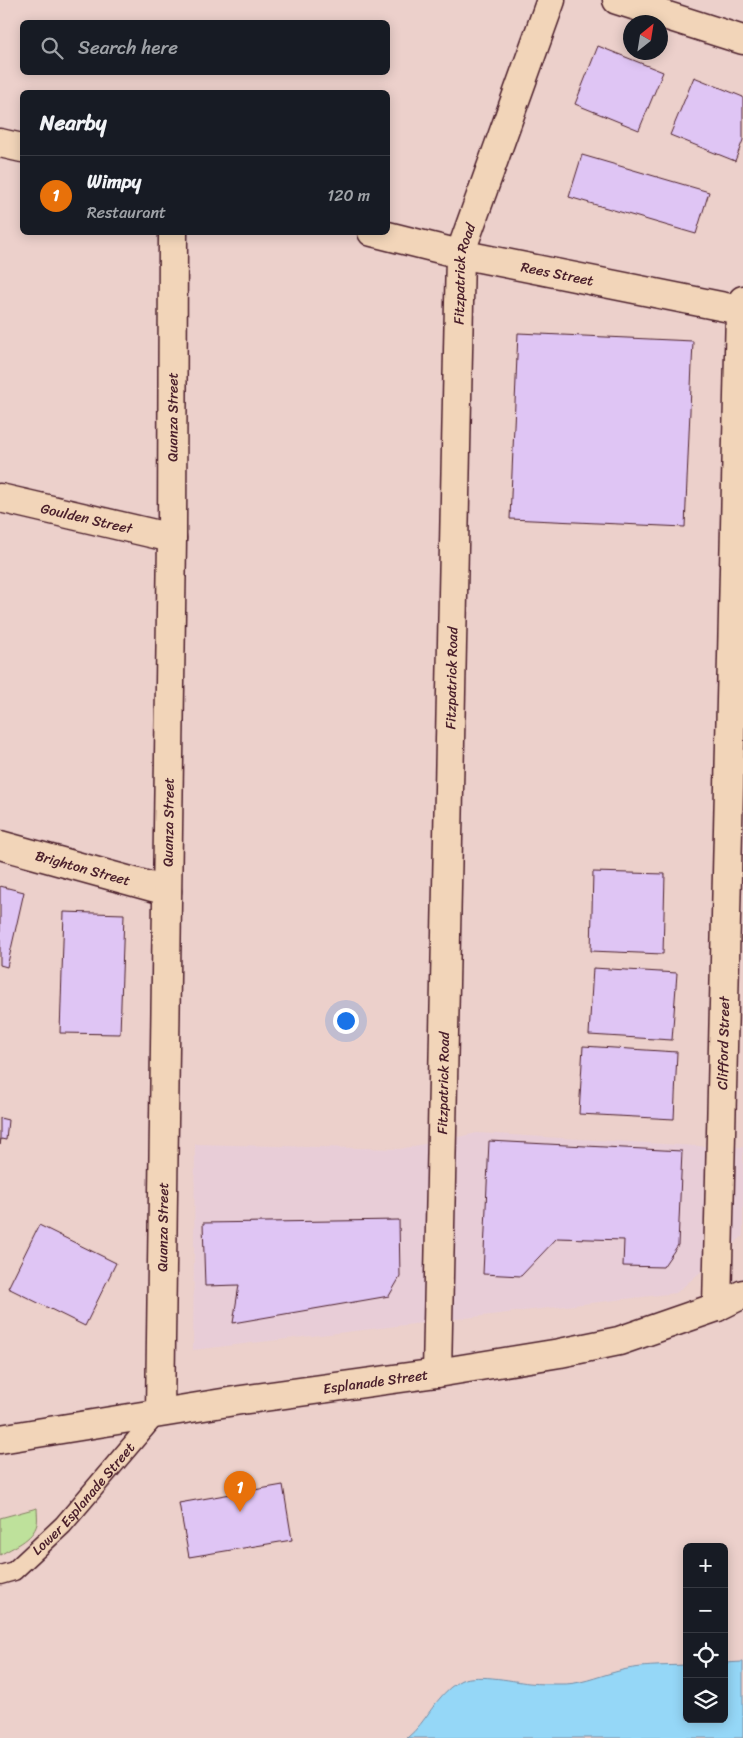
<!DOCTYPE html>
<meta charset="utf-8">
<style>
body{margin:0;font-family:Sriracha,sans-serif;background:#242831;color:#f1f3f6}
.controls{position:absolute;right:15px;bottom:15px;display:grid;overflow:hidden;border-radius:8px;box-shadow:0 2px 12px #0003}
.controls button{width:45px;height:45px;display:grid;place-items:center;padding:0;border:0;border-bottom:1px solid #363941;background:#171b24;color:#f1f3f6;font:25px sans-serif}
.compass{position:absolute;left:623px;top:15px;width:45px;height:45px;border-radius:50%;background:#171b24;box-shadow:0 2px 12px #0003;rotate:30deg}
.you{position:absolute;left:345px;top:1020px;width:18px;height:18px;margin:-12px;border:4px solid #fff;border-radius:50%;background:#1a73e8;box-shadow:0 0 0 8px #1a73e833}
.badge{display:grid;place-items:center;width:32px;height:32px;border-radius:50%;background:#0b8043;color:#fff;font-size:16px;font-weight:700}
.pin{position:absolute;translate:-50% -41px;filter:drop-shadow(0 1px 2px #0008)}
.pin::after{content:'';position:absolute;top:26px;width:18px;height:15px;background:inherit;clip-path:polygon(0 0,100% 0,50% 100%)}
.list{margin:0;padding:0;list-style:none}
h2{display:flex;justify-content:space-between;align-items:center;height:65px;margin:0;padding:0 20px;font-size:21px}
h2 small{font-size:16px;font-weight:400;color:#9ea1a6}
.list li{display:grid;grid-template-columns:32px 1fr auto;gap:15px;align-items:center;box-sizing:border-box;height:80px;padding:0 20px;border-top:1px solid #363941}
.list b{display:block;font-size:19px;white-space:nowrap}
.list p{margin:0;font-size:16px;white-space:nowrap;color:#9ea1a6}
.list em{font-size:16px;font-style:normal;color:#9ea1a6}
.icon{flex:none;width:28px;height:28px;fill:none;stroke:currentColor;stroke-width:2;stroke-linecap:round;stroke-linejoin:round}
.map{position:relative;flex:none;width:743px;height:1738px;overflow:hidden}
.search{position:absolute;background:#171b24;box-shadow:0 2px 12px #0003;left:20px;top:20px;width:370px;height:55px;display:flex;align-items:center;gap:12px;box-sizing:border-box;padding:0 18px;border-radius:8px;color:#9ea1a6;font-size:19px}
.panel{position:absolute;background:#171b24;box-shadow:0 2px 12px #0003;left:20px;top:90px;width:370px;height:145px;border-radius:8px}
.map>svg:first-child{display:block}
.built{fill:#e8cdd7}
.green{fill:#bee19b;stroke:#848063}
.water{fill:#95d7f7;stroke:#778da5}
.building{fill:#dfc5f4;stroke:#4a1f2b}
.lines{fill:none;stroke-linecap:round;stroke-linejoin:round}
.lane-casing{stroke:#4a1f2b;stroke-width:21}
.street-casing{stroke:#4a1f2b;stroke-width:31}
.secondary-casing{stroke:#4a1f2b;stroke-width:31}
.lane{stroke:#f2d5b9;stroke-width:18}
.street{stroke:#f2d5b9;stroke-width:28}
.secondary{stroke:#f2d5b9;stroke-width:28}
.labels{text-anchor:middle;dominant-baseline:central;stroke-width:5;stroke-linejoin:round;paint-order:stroke}
.street-label{font-size:14px;fill:#4a1f2b;stroke:#f2d5b9}
</style>
<div class="map">
<svg width="743" height="1738" viewBox="0 0 743 1738">
<rect width="100%" height="100%" fill="#ecd0cb"/>
<filter id="ink" filterUnits="userSpaceOnUse"><feTurbulence type="fractalNoise" baseFrequency=".02" numOctaves="2"/><feDisplacementMap in="SourceGraphic" scale="10" xChannelSelector="R" yChannelSelector="G"/><feConvolveMatrix kernelMatrix="1 2 1 2 8 2 1 2 1" color-interpolation-filters="sRGB"/></filter>
<g filter="url(#ink)">
<!-- built -->
<path class="built" d="M477,1133L697,1146L743,1147V1236L676,1293L193,1350L195,1144L400,1149Z"/>
<!-- green -->
<path class="green" d="M37,1508C37,1513 38,1519 37,1524C33,1540 13,1547 0,1555V1518Z"/>
<!-- water -->
<path class="water" d="M743,1662V1738H407C427,1722 435,1696 458,1682C473,1672 511,1681 529,1683C539,1684 549,1684 559,1684C579,1685 596,1677 615,1672C638,1665 663,1666 687,1665V1719H724V1663Z"/>
<!-- building -->
<g class="building">
<path d="M598,46L663,72L639,130L575,104Z"/>
<path d="M694,77L743,97V140L735,161L670,135Z"/>
<path d="M582,155L709,192L696,234L569,197Z"/>
<path d="M518,333L693,341L685,527L510,519Z"/>
<path d="M593,872L665,874L663,954L591,951Z"/>
<path d="M0,886L24,892L7,967L0,965Z"/>
<path d="M64,912L124,914L120,1034L60,1033Z"/>
<path d="M593,968L677,973L672,1040L589,1035Z"/>
<path d="M583,1046L677,1052L674,1119L579,1114Z"/>
<path d="M0,1118L8,1120L6,1140L1,1139L0,1145Z"/>
<path d="M489,1141L682,1151L678,1245L663,1267L623,1266L624,1240L557,1238L521,1276L483,1274Z"/>
<path d="M399,1220L400,1277L389,1296L233,1323L239,1285L205,1286L203,1223Z"/>
<path d="M39,1225L116,1263L85,1326L8,1288Z"/>
<path d="M283,1485L292,1540L189,1557L179,1503Z"/>
</g>
<g class="lines">
<!-- lane casing -->
<g class="lane-casing">
<g id="lane">
<path id="s1" d="M0,1575L14,1571L63,1525L159,1412"/>
</g>
</g>
<!-- street casing -->
<g class="street-casing">
<g id="street">
<path d="M617,0L743,40"/>
<path d="M0,143L22,148"/>
<path id="s2" d="M372,232L460,254L740,310L743,309"/>
<path id="s3" d="M0,498L172,538"/>
<path id="s4" d="M0,845L167,891"/>
<path id="s5" d="M717,1307L740,310L743,300"/>
<path id="s6" d="M437,1373L460,254L551,0"/>
<path id="s7" d="M160,1412L172,538L173,232"/>
</g>
</g>
<!-- secondary casing -->
<g class="secondary-casing">
<g id="secondary">
<path id="s8" d="M0,1439L241,1400L437,1373L560,1353L619,1341L717,1307L743,1294"/>
</g>
</g>
<!-- lane -->
<use href="#lane" class="lane"/>
<!-- street -->
<use href="#street" class="street"/>
<!-- secondary -->
<use href="#secondary" class="secondary"/>
</g>
</g>
<g class="labels">
<!-- street labels -->
<g class="street-label">
<text stroke="none"><textPath href="#s2" startOffset="190">Rees Street</textPath></text>
<text stroke="none"><textPath href="#s6" startOffset="1100">Fitzpatrick Road</textPath></text>
<text stroke="none"><textPath href="#s7" startOffset="995">Quanza Street</textPath></text>
<text stroke="none"><textPath href="#s3" startOffset="89">Goulden Street</textPath></text>
<text stroke="none"><textPath href="#s6" startOffset="695">Fitzpatrick Road</textPath></text>
<text stroke="none"><textPath href="#s7" startOffset="590">Quanza Street</textPath></text>
<text stroke="none"><textPath href="#s4" startOffset="86">Brighton Street</textPath></text>
<text stroke="none"><textPath href="#s5" startOffset="264">Clifford Street</textPath></text>
<text stroke="none"><textPath href="#s6" startOffset="290">Fitzpatrick Road</textPath></text>
<text stroke="none"><textPath href="#s7" startOffset="185">Quanza Street</textPath></text>
<text stroke="none"><textPath href="#s8" startOffset="380">Esplanade Street</textPath></text>
<text stroke="none"><textPath href="#s1" startOffset="115">Lower Esplanade Street</textPath></text>
</g>
</g>
</svg>
<div class="controls">
<button>+</button>
<button>−</button>
<button><svg class="icon" aria-label="locate" viewBox="0 0 24 24"><circle cx="12" cy="12" r="6"/><path d="M12 2v4M12 18v4M2 12h4M18 12h4"/></svg></button>
<button><svg class="icon" aria-label="layers" viewBox="0 0 24 24"><path d="M12 4l9 5-9 5-9-5zM3 14l9 5 9-5"/></svg></button>
</div>
<svg class="compass" viewBox="-18 -18 36 36"><path d="M0-13l5 13h-10z" fill="#e53935"/><path d="M0 13l5-13h-10z" fill="#9ea1a6"/></svg>
<div class="you"></div>
<div class="pin badge" style="left:240px;top:1512px;background:#e8710a">1</div>
<div class="search"><svg class="icon" aria-label="search" viewBox="0 0 24 24"><circle cx="10" cy="10" r="6"/><path d="M15 15l6 6"/></svg>Search here</div>
<section class="panel">
<h2>Nearby<small></small></h2>
<ul class="list">
<li><span class="badge" style="background:#e8710a">1</span><div><b>Wimpy</b><p>Restaurant</p></div><em>120 m</em></li>
</ul>
</section>
</div>
